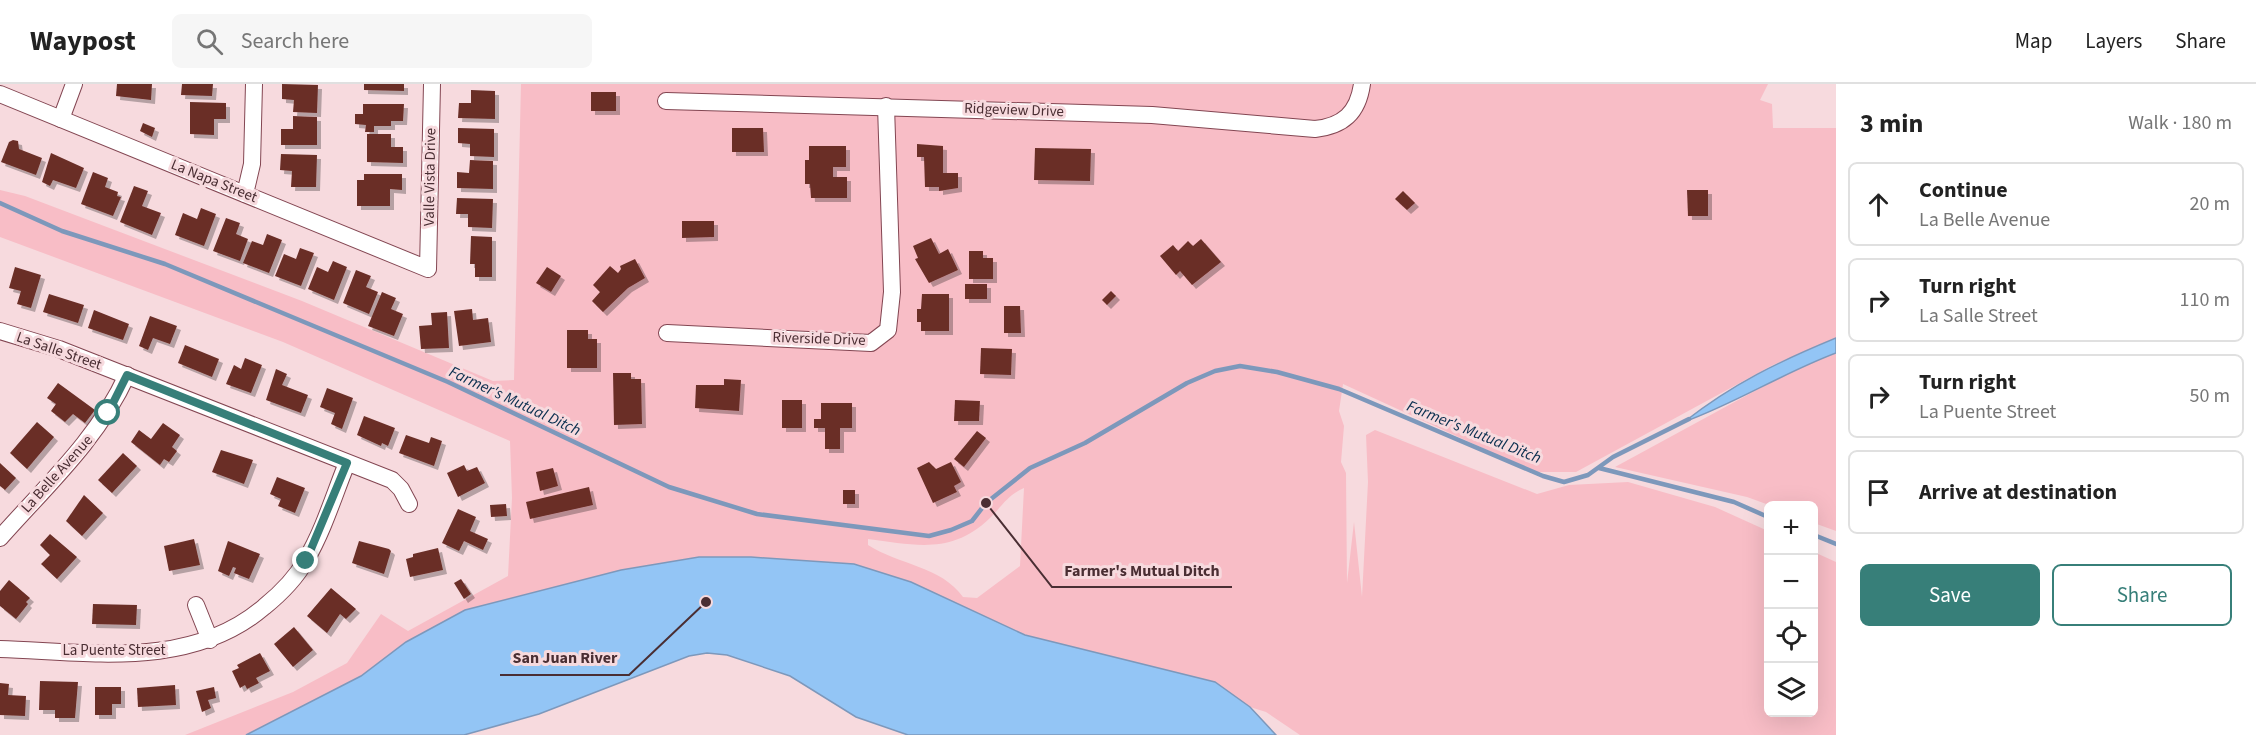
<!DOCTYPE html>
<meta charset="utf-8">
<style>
body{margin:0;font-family:"Source Sans 3",sans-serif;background:#f6f6f6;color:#222}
.controls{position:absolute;right:18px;bottom:18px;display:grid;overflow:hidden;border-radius:9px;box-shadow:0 6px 24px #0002}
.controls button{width:54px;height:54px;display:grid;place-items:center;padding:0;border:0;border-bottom:2px solid #e0e0e0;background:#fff;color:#222;font:30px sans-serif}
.stop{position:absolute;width:18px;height:18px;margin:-14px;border:4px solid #377f79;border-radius:50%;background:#fff}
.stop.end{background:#377f79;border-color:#fff;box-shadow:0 2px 6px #0008}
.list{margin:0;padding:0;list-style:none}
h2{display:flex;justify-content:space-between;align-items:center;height:78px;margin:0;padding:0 24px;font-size:26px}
h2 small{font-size:20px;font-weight:400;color:#767676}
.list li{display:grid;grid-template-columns:39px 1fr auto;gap:18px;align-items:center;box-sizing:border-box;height:84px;margin:0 12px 12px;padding:0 12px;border:2px solid #e0e0e0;border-radius:9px}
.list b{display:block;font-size:22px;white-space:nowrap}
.list p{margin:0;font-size:20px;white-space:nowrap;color:#767676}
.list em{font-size:20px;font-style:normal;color:#767676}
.actions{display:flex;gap:12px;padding:18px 24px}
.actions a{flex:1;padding:14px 0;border:2px solid #377f79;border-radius:9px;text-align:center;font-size:21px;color:#377f79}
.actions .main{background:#377f79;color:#fff}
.icon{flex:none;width:33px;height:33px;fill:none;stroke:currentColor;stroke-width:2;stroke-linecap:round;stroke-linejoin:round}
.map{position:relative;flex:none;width:1836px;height:651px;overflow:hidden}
header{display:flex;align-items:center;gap:36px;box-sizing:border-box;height:84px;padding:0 30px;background:#fff;border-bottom:2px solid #e0e0e0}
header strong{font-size:28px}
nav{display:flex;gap:33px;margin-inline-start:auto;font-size:21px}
.search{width:420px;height:54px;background:#f6f6f6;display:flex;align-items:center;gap:15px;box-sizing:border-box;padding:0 21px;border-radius:9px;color:#767676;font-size:22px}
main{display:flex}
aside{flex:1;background:#fff}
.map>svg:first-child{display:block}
.green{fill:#f8bdc6;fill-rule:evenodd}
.water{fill:#93c5f5;stroke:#7d98bb;stroke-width:1.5}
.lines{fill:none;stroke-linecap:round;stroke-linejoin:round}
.stream{stroke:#7d98bb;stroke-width:4.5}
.building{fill:#6a2e27;filter:url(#shadow)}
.minor-casing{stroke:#834652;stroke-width:18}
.minor{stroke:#fff;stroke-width:16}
.route{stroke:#377f79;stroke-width:8}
.labels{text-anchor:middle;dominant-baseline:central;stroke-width:6;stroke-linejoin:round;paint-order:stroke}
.street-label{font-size:15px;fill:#4a2e33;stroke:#f7dade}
.water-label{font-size:16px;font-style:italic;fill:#092e4e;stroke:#f7dade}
.leader{fill:none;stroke:#4a2e33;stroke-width:2}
.callout-dot{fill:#4a2e33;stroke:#f7dade;stroke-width:2}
.callout-label{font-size:16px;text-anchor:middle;font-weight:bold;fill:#4a2e33;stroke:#f7dade;stroke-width:6;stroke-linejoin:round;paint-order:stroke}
</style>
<header>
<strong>Waypost</strong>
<div class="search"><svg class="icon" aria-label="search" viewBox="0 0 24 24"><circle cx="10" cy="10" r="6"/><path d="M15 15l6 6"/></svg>Search here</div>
<nav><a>Map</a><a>Layers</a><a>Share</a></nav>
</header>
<main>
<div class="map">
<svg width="1836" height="651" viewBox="0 0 1836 651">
<defs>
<filter id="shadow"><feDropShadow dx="4" dy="4" stdDeviation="0" flood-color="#0004"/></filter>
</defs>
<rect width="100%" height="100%" fill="#f7dade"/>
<!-- green -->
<g class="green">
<path d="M521,0H1768L1760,16L1772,20L1773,44H1836V254L1771,282L1576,388H1535L1343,300L1339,327L1344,342L1341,378L1346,389L1347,499L1354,438L1362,513L1368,398L1366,351L1375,346L1537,410L1569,401L1628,398L1715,423L1768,447V628H1814V468L1836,478V651H1300L1266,628L1250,623L1215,598L1025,551L911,498L854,480L751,473H699L621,486L465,526L406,558L361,592L246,651H185L293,608L347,579L381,530L408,547L508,492L512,414L510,357L283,258L0,153V106L25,112L302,217L493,297L514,296ZM1024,404L1020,482L977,514L963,513C941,482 899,481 868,461V455C915,461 952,471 990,434C1002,422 1008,411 1024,404Z"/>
<path d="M1836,269V447L1814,439V422L1769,421L1747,413L1615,383L1795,285Z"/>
</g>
<!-- water -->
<g class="water">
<path d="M1836,254V269C1783,289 1736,319 1684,338C1734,299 1778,278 1836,254Z"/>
<path d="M699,473H751L854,480L911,498L1025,551L1215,598L1250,623L1276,651H908L856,633L790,592L727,571L707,569L689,572L539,630L464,651H246L361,592L406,558L465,526L621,486Z"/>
</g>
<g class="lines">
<!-- stream -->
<g class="stream">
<path d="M0,119L62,147L165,180L448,298L669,403L757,430L929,452L951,446L972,437L986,419L1030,384L1085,359L1187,299L1215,287L1240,282L1277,288L1339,305L1543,392L1564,398L1588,391L1613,373L1689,335"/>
<path d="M1599,384L1734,418L1768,433"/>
<path d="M1814,451L1836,460"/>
</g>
</g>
<!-- building -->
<g class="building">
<path d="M117,0H152L151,16L116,12Z"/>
<path d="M182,0H213L212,12L181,11Z"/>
<path d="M282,0L318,1L317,29L293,28L294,16L282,15Z"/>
<path d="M364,0H404V7L364,6Z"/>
<path d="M471,6L495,7V35L458,34L459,19H471Z"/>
<rect x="591" y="8" width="25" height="19"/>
<path d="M190,18L226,19V35H214V51L190,50Z"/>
<path d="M363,20H404L403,37H391V42H374V48H365L366,41L355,40V30H363Z"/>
<path d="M293,32L317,33V61H281V45H293Z"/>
<path d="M143,39L155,44L152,53L140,47Z"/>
<path d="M458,44L494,45V73L470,72V60L458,59Z"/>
<path d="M732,44H763L764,68H732Z"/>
<path d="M367,50H391V63H403V79L367,78Z"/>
<path d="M13,56L18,57L19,65L42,74L36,91L1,78L9,58Z"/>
<path d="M917,60L943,62V89H958V104L939,107V103H925L924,73H917Z"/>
<path d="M809,62H846V83H833V93H847V114H811L810,100H805V76H809Z"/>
<path d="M1035,64L1091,65L1090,97L1034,96Z"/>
<path d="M51,69L84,84L76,104L53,96L50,102L42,98Z"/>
<path d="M281,70L317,71L316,103H291L292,87L280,86Z"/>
<path d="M470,76L493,77V105L457,104V88L469,89Z"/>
<path d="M93,88L108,94L105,103L118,108L117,112L121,113L113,132L81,120Z"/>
<path d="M364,90H402V106L390,105V122H357V96H364Z"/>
<path d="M134,102L148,107L142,122L161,129L152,151L120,138Z"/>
<path d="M1687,106H1708V132H1688Z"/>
<path d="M1403,107L1415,119L1407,126L1395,115Z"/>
<path d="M457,114L493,115L492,144L468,143V130H456Z"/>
<path d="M201,124L216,130L204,162L175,151L183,129L197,135Z"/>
<path d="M226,134L240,139L236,150L248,155L240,177L213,167Z"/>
<path d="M682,137H714V153L682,154Z"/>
<path d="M267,150L282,156L269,189L243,179L252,157L263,161Z"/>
<path d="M471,152L492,153V193H475V180H470Z"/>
<path d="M931,154L939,170L948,165L958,186L929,199L915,175L918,174L913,162Z"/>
<path d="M1201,155L1221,178L1192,201L1180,187L1176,191L1160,172L1173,161L1178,167L1188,157L1193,162Z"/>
<path d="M300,164L314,169L301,202L275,192L284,170L296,175Z"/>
<path d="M969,167H983V174H993V195H969Z"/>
<path d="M635,175L645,194L628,204L603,228L592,217L600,208L593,201L610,182L618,189L621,185L620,182Z"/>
<path d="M333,177L347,183L334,216L308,205L317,183L328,188Z"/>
<path d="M15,183L41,191L31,224L17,220L21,207L9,204Z"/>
<path d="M547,183L561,192L551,208L536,199Z"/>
<path d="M356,186L371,192L366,203L378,208L369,230L343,219Z"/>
<rect x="965" y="200" width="22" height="15"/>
<path d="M1111,207L1116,212L1107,221L1102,216Z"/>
<path d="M382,208L396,214L391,225L403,230L394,252L368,242Z"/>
<path d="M49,210L84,221L78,239L43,228Z"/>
<path d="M922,210H949V247H921V238H917V225H921Z"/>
<path d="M1004,222H1020L1021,249H1004Z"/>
<path d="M472,225L473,236L488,234L491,258L459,262L454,227Z"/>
<path d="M94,226L129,240L123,256L88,244Z"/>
<path d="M447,228L449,264L421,265L419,242L432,241L431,229Z"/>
<path d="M150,232L177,242L170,260L153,254L148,266L139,262Z"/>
<path d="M567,246H588V255H597V284H567Z"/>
<path d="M185,261L219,275L212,293L178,279Z"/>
<path d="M981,264L1012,265L1011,291L980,290Z"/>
<path d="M245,274L262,281L251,309L226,300L234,281L241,285Z"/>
<path d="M276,285L287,290L282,301L308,311L301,329L266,316Z"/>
<path d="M613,289H631V295H641L642,340L614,341Z"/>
<path d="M724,295L741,296L739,327L695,324L696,301H724Z"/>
<path d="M58,299L95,326L85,339L73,330L65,338L51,327L56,320L47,314Z"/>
<path d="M327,304L353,314L342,345L331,340L335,329L320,323Z"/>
<rect x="782" y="316" width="20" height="28"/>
<path d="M955,316L980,317L979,337H954Z"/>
<path d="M821,319H852V344H840V365H825V344H814V335H821Z"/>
<path d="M364,332L395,344L388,362L382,359L381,362L357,351Z"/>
<path d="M37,338L54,353L27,385L10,369Z"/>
<path d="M163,339L180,351L172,363L177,367L169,378L164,375L160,381L131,358L139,346L151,355Z"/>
<path d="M977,347L986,354L964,383L954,375Z"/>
<path d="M406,351L429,359L431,353L442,357L434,382L399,369Z"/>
<path d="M221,366L253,376L244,400L212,388Z"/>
<path d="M123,369L137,382L112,409L98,396Z"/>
<path d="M929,378L936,385L951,378L961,398L954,402L957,408L933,419L917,384Z"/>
<path d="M0,379L16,394L5,406L0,402Z"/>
<path d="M464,381L467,387L477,383L485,399L458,413L447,389Z"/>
<path d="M553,384L558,402L540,407L536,388Z"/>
<path d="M277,393L305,404L295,429L278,422L281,415L270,410Z"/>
<path d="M589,403L593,421L530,435L526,418Z"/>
<rect x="843" y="406" width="12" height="14"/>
<path d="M84,411L103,429L82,452L66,437Z"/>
<path d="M506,420L507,432L491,433L490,421Z"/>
<path d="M458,425L476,433L470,447L488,455L483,466L464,457L459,467L442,459Z"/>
<path d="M50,450L77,473L57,495L41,480L50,471L40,461Z"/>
<path d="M194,455L200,481L169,487L164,462Z"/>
<path d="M228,457L260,470L249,495L234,489L236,484L233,483L229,492L218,487Z"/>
<path d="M359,457L389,465L391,467L384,490L352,479Z"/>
<path d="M438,464L443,486L410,493L406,475L413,473V470Z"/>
<path d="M461,495L471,510L464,515L454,499Z"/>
<path d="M9,496L30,514L26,518L28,520L16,535L0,522V507Z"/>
<path d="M331,504L356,525L346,535L340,530L327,549L307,532Z"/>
<path d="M93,520L137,521L136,541L92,540Z"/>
<path d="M294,543L313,566L293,583L274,560Z"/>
<path d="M260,569L270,587L256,594L259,599L247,605L245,601L240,604L232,587L239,584L237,581Z"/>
<path d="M40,597L78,598L75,634H55V626H39Z"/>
<path d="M0,599L9,600L8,611L26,612L25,632L0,631Z"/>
<path d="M175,601L176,621L138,623L137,604Z"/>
<path d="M95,603H121V620H112V631H95Z"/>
<path d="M214,603L216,614L208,616L211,624L202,628L196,607Z"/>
</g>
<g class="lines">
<!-- minor casing -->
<g class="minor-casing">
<g id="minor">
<path d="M0,10L428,185L432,0"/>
<path d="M666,17L1152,31L1315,45C1343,42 1358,29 1362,0"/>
<path d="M61,35L74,0"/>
<path d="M245,110L252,80L254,0"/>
<path d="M0,247L59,265L392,396L401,405L409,420"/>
<path d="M667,249L871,259L888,246L892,208L886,22"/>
<path d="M0,454C46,402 98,355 127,291"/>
<path d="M196,521L210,556"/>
<path d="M0,565C90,568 190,586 264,523C280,510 296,494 306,476C324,445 334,411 347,379"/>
</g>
</g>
<!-- minor -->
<use href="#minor" class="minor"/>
</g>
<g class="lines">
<!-- route -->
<path class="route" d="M108,329L127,291L347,379L306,477"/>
</g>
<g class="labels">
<!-- street labels -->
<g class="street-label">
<text transform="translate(1014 26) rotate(2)">Ridgeview Drive</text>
<text transform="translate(430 93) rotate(-89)">Valle Vista Drive</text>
<text transform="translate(214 97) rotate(22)">La Napa Street</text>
<text transform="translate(819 255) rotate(2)">Riverside Drive</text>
<text transform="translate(59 267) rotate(19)">La Salle Street</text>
<text transform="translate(57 390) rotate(-48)">La Belle Avenue</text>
<text x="114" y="566">La Puente Street</text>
</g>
<!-- water labels -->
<g class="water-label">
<text transform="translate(515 317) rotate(25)">Farmer's Mutual Ditch</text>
<text transform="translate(1474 348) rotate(22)">Farmer's Mutual Ditch</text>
</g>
</g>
<!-- callouts -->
<path class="leader" d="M986 419L1052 503H1232M706 518L629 591H500"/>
<g class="callout-dot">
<circle cx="986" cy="419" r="6"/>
<circle cx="706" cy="518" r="6"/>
</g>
<g class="callout-label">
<text x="1142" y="492">Farmer's Mutual Ditch</text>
<text x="565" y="579">San Juan River</text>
</g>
</svg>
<div class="controls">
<button>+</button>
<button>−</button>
<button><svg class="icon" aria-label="locate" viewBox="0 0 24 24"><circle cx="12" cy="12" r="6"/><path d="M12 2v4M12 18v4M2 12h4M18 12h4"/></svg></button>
<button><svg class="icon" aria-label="layers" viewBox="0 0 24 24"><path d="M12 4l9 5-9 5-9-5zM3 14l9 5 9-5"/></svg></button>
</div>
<div class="stop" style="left:108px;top:329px"></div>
<div class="stop end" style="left:306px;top:477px"></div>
</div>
<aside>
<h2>3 min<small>Walk · 180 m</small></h2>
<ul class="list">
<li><svg class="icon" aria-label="ahead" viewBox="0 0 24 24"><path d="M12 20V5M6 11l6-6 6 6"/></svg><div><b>Continue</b><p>La Belle Avenue</p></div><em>20 m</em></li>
<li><svg class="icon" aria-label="right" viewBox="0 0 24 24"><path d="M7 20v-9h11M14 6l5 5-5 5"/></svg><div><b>Turn right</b><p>La Salle Street</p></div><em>110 m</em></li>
<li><svg class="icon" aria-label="right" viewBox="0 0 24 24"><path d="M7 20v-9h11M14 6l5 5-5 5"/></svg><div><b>Turn right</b><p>La Puente Street</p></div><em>50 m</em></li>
<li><svg class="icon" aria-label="arrive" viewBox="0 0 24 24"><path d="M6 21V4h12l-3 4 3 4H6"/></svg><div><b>Arrive at destination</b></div></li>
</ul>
<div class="actions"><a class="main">Save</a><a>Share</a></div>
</aside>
</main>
